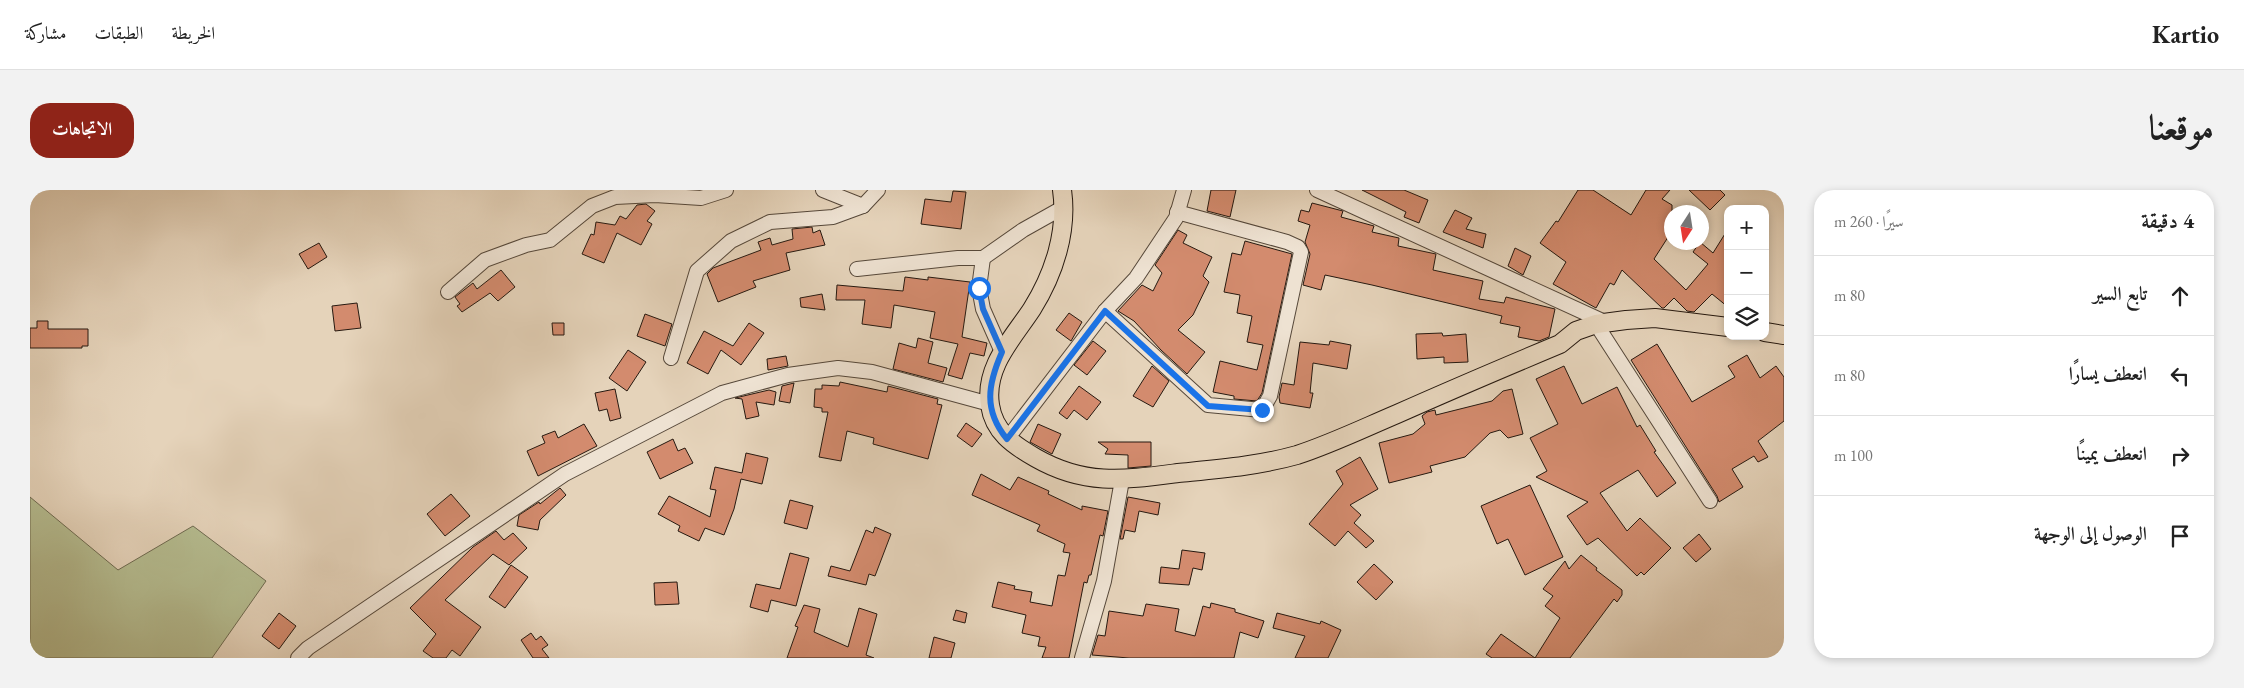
<!DOCTYPE html>
<html lang="ar">
<meta charset="utf-8">
<style>
body{margin:0;font-family:"EB Garamond",Amiri,serif;background:#f2f2f2;color:#222;direction:rtl}
.controls{position:absolute;right:15px;top:15px;display:grid;overflow:hidden;border-radius:10px;box-shadow:0 2px 8px #0003}
.controls button{width:45px;height:45px;display:grid;place-items:center;padding:0;border:0;border-bottom:1px solid #e0e0e0;background:#fff;color:#222;font:25px sans-serif}
.compass{position:absolute;left:1634px;top:15px;width:45px;height:45px;border-radius:50%;background:#fff;box-shadow:0 2px 8px #0003;rotate:192deg}
.stop{position:absolute;width:15px;height:15px;margin:-11px;border:4px solid #1a73e8;border-radius:50%;background:#fff}
.stop.end{background:#1a73e8;border-color:#fff;box-shadow:0 1px 5px #0008}
.list{margin:0;padding:0;list-style:none}
h2{display:flex;justify-content:space-between;align-items:center;height:65px;margin:0;padding:0 20px;font-size:21px}
h2 small{font-size:16px;font-weight:400;color:#767676}
.list li{display:grid;grid-template-columns:32px 1fr auto;gap:15px;align-items:center;box-sizing:border-box;height:80px;padding:0 20px;border-top:1px solid #e0e0e0}
.list b{display:block;font-size:19px;white-space:nowrap}
.list em{font-size:16px;font-style:normal;color:#767676}
.icon{flex:none;width:28px;height:28px;fill:none;stroke:currentColor;stroke-width:2;stroke-linecap:round;stroke-linejoin:round}
.map{position:relative;flex:none;width:1754px;height:468px;overflow:hidden;direction:ltr;border-radius:20px}
header{display:flex;align-items:center;gap:30px;box-sizing:border-box;height:70px;padding:0 25px;background:#fff;border-bottom:1px solid #e0e0e0}
header strong{font-size:24px}
nav{display:flex;gap:28px;margin-inline-start:auto;font-size:18px}
.intro{display:flex;align-items:center;justify-content:space-between;box-sizing:border-box;height:120px;padding:0 30px}
h1{margin:0;font-size:35px}
.button{padding:12px 22px;border-radius:20px;background:#8f2418;color:#fff;font-size:18px;font-weight:700}
main{display:flex;gap:30px;padding:0 30px}
aside{flex:1;background:#fff;border-radius:20px;box-shadow:0 2px 8px #0003}
.map>svg:first-child{display:block}
.green{fill:#b5bc90;stroke:#6e6a50}
.building{fill:#d38b6e;stroke:#261910}
.lines{fill:none;stroke-linecap:round;stroke-linejoin:round}
.minor-casing{stroke:#56483a;stroke-width:16}
.major-casing{stroke:#261910;stroke-width:20}
.minor{stroke:#eee2d2;stroke-width:14}
.major{stroke:#e5d3ba;stroke-width:18}
.route{stroke:#1a73e8;stroke-width:6}
</style>
<header>
<strong>Kartio</strong>
<nav><a>الخريطة</a><a>الطبقات</a><a>مشاركة</a></nav>
</header>
<div class="intro"><h1>موقعنا</h1><a class="button">الاتجاهات</a></div>
<main>
<aside>
<h2>4 دقيقة<small>سيرًا · 260 m</small></h2>
<ul class="list">
<li><svg class="icon" aria-label="ahead" viewBox="0 0 24 24"><path d="M12 20V5M6 11l6-6 6 6"/></svg><div><b>تابع السير</b></div><em>80 m</em></li>
<li><svg class="icon" aria-label="left" viewBox="0 0 24 24"><path d="M17 20v-9H6M10 6l-5 5 5 5"/></svg><div><b>انعطف يسارًا</b></div><em>80 m</em></li>
<li><svg class="icon" aria-label="right" viewBox="0 0 24 24"><path d="M7 20v-9h11M14 6l5 5-5 5"/></svg><div><b>انعطف يمينًا</b></div><em>100 m</em></li>
<li><svg class="icon" aria-label="arrive" viewBox="0 0 24 24"><path d="M6 21V4h12l-3 4 3 4H6"/></svg><div><b>الوصول إلى الوجهة</b></div></li>
</ul>
</aside>
<div class="map">
<svg width="1754" height="468" viewBox="0 0 1754 468">
<rect width="100%" height="100%" fill="#e5d3ba"/>
<filter id="stains"><feTurbulence type="fractalNoise" baseFrequency=".004" numOctaves="4"/><feColorMatrix values="0 0 0 0 .2 0 0 0 0 .09 0 0 0 0 .02 0 0 0 .5 -.17"/></filter>
<radialGradient id="worn" r=".72"><stop offset=".6" stop-color="#630" stop-opacity="0"/><stop offset="1" stop-color="#630" stop-opacity=".3"/></radialGradient>
<!-- green -->
<path class="green" d="M0,307L88,380L163,336L236,391L182,468H0Z"/>
<!-- building -->
<g class="building">
<path d="M1181,0H1206L1200,27L1177,21Z"/>
<path d="M1332,0H1374L1398,10L1389,33L1374,27L1376,22Z"/>
<path d="M1548,0H1563L1601,25L1616,0H1640L1632,9L1642,15V41L1624,69L1656,100L1678,74L1663,62L1670,52L1683,63L1698,39V117L1682,104L1664,122L1657,121L1644,108L1634,118H1632L1592,80L1584,95L1580,93L1566,118L1523,94L1536,72L1510,53L1526,31L1528,32Z"/>
<path d="M1659,0H1690L1695,5L1680,20Z"/>
<path d="M923,1L936,2L931,39L891,34L895,9L921,12Z"/>
<path d="M1282,13L1313,21L1311,27L1344,36L1342,42L1369,48L1368,56L1406,64L1403,80L1453,91L1449,109L1474,113L1476,107L1525,119L1519,147L1509,151L1488,147L1490,137L1470,133L1472,126L1342,95L1295,85L1291,100L1273,95L1280,64L1275,52L1280,35L1268,31L1271,20L1279,22Z"/>
<path d="M616,14L625,21L617,31L622,34L611,55L587,43L574,73L552,64L561,44L564,45L566,32L585,35L590,26L596,29L607,15Z"/>
<path d="M1425,20L1442,28L1436,39L1456,44L1453,58L1413,42Z"/>
<path d="M782,37L783,43L790,40L795,55L756,63L760,80L723,91L726,97L688,112L677,84L683,78L731,60L728,52L740,48L742,55L763,49L762,39Z"/>
<path d="M1148,40L1157,45L1153,53L1182,67L1173,86L1179,92L1163,125L1148,140L1175,162L1157,184L1131,160L1104,131L1088,121L1112,95L1123,101L1132,83L1125,75Z"/>
<path d="M1215,51L1262,64L1232,203L1227,211L1204,209V206L1183,202L1190,171L1227,180L1233,155L1217,152L1222,126L1207,123L1210,105L1194,102L1202,63L1211,65Z"/>
<path d="M289,53L297,67L278,79L269,64Z"/>
<path d="M1485,58L1501,66L1493,85L1478,76Z"/>
<path d="M471,80L485,97L468,111L460,103L432,122L427,116L430,114L425,107L443,93L447,99Z"/>
<path d="M875,87L898,90V87L940,92L932,147L957,153L954,166L940,163L932,189L918,185L928,154L900,148L905,122L864,115L861,138L832,134L835,110H806L807,95L873,101Z"/>
<path d="M792,104L795,120L771,117L770,108Z"/>
<path d="M327,113L331,138L305,141L302,116Z"/>
<path d="M1039,123L1052,132L1041,151L1026,140Z"/>
<path d="M615,124L642,134L635,156L607,146Z"/>
<path d="M7,131H18V139H58V156H52V158H0V138H7Z"/>
<path d="M522,133H534V145H523Z"/>
<path d="M719,133L734,143L711,175L691,160L678,184L657,173L674,141L703,156Z"/>
<path d="M1412,143L1413,146L1436,144L1438,172L1414,173V167L1387,169L1386,144Z"/>
<path d="M888,148L903,152L898,173L917,178L913,192L863,179L869,153L886,158Z"/>
<path d="M1063,151L1076,161L1057,185L1044,175Z"/>
<path d="M1300,151L1321,155L1317,179L1283,173L1280,203H1283L1280,218L1250,213L1249,207L1252,193L1264,195L1270,152L1299,155Z"/>
<path d="M1627,154L1662,212L1705,187L1698,176L1717,165L1730,188L1746,176L1754,187V231L1728,251L1738,267L1728,272L1724,266L1702,279L1713,297L1689,312L1687,306L1601,170Z"/>
<path d="M598,160L616,172L597,201L579,188Z"/>
<path d="M756,166L758,176L738,180L737,169Z"/>
<path d="M1122,176L1139,191L1123,217L1103,206Z"/>
<path d="M1534,176L1552,214L1587,197L1607,237L1610,235L1626,261L1624,262L1646,293L1627,307L1608,280L1570,303L1597,341L1610,328L1641,358L1614,385L1611,382L1607,386L1568,348L1557,355L1537,326L1558,312L1506,287L1517,281L1500,248L1528,234L1506,189Z"/>
<path d="M810,192L857,202L858,196L908,209L907,214L912,215L898,269L843,254L844,248L817,241L811,271L789,267L798,222H792V218L784,217L785,199H792V195L809,196Z"/>
<path d="M764,193L760,213L749,211L752,196Z"/>
<path d="M1049,196L1071,212L1057,230L1044,220L1037,229L1029,223Z"/>
<path d="M585,199L591,228L580,231L577,219L569,221L565,203Z"/>
<path d="M1482,199L1493,244L1478,248L1470,240L1460,243L1435,267L1400,276L1402,282L1359,293L1349,253L1383,244L1395,234L1392,226L1397,222L1405,220L1406,225L1462,211L1473,201Z"/>
<path d="M739,200L746,202L744,215L726,212L729,226L716,229L712,209L705,208Z"/>
<path d="M936,233L952,244L942,257L927,246Z"/>
<path d="M554,234L567,256L508,286L497,261L515,253L512,246L525,241L528,248Z"/>
<path d="M1008,234L1031,244L1022,264L1000,252Z"/>
<path d="M643,249L648,261L655,258L663,273L630,289L617,262Z"/>
<path d="M1068,252H1121V276L1098,278V265L1075,264L1078,259Z"/>
<path d="M716,263L738,268L732,294L711,289L704,319L694,345L675,338L669,351L648,341L650,336L628,324L639,306L680,327L686,300L680,299L685,277L712,283Z"/>
<path d="M1330,267L1348,299L1320,315L1331,325L1324,333L1344,351L1336,358L1318,341L1305,356L1279,334L1313,294L1306,281Z"/>
<path d="M951,284L980,300L988,287L1019,301L1018,304L1052,320V316L1078,321L1073,346L1070,345L1061,385H1059L1057,393L1054,392L1039,468H1012L1016,457L1008,456L1010,447L992,443L996,425L962,417L968,392L985,396L984,399L1002,402L1000,412L1022,416L1028,385L1035,386L1040,363L1033,362L1035,354L1007,341L1010,335L942,305Z"/>
<path d="M1500,295L1533,367L1495,385L1478,349L1467,354L1451,316Z"/>
<path d="M530,298L536,305L510,330L508,340L487,336L489,325L509,312L510,314Z"/>
<path d="M421,304L440,326L415,346L397,324Z"/>
<path d="M1098,307L1130,313L1128,325L1109,321L1105,342L1095,340L1093,349H1090Z"/>
<path d="M760,310L783,316L777,339L754,333Z"/>
<path d="M845,337L861,344L845,386L839,384L836,395L798,386L801,376L820,381L836,340L843,343Z"/>
<path d="M466,341L474,350L483,343L497,358L479,375L463,364L415,410L451,437L430,466L422,460L416,468H403L393,461L406,444L380,418L443,357Z"/>
<path d="M1669,344L1681,359L1666,372L1653,358Z"/>
<path d="M1152,360L1175,363L1172,380L1163,378L1159,395L1129,393L1131,377L1149,379Z"/>
<path d="M760,363L779,368L766,416L741,410L738,422L720,417L726,394L750,399Z"/>
<path d="M1551,365L1567,378L1566,380L1592,400V405L1587,412L1584,409L1540,468H1462L1456,464L1471,444L1505,468L1530,428L1515,416L1523,406L1513,399L1535,371L1539,379Z"/>
<path d="M1344,374L1363,392L1346,410L1327,392Z"/>
<path d="M481,375L498,387L475,418L459,407Z"/>
<path d="M647,392L649,414L625,415L624,393Z"/>
<path d="M1181,413L1205,419V422L1234,431L1228,448L1210,442L1204,468H1099L1062,465L1068,445L1075,446L1079,421L1113,426L1116,414L1149,419L1145,441L1165,446L1173,416L1180,418Z"/>
<path d="M774,415L790,419L784,442L818,457L829,418L847,424L836,465L844,468H757L768,437L765,436Z"/>
<path d="M926,420L937,423L935,433L923,430Z"/>
<path d="M249,423L266,436L249,459L232,446Z"/>
<path d="M1247,423L1290,434L1291,431L1311,440L1298,468H1265L1275,446L1243,438Z"/>
<path d="M501,443L506,450L511,446L518,455L512,459L519,468H503L491,450Z"/>
<path d="M904,447L925,453L921,468H899Z"/>
</g>
<g class="lines">
<!-- minor casing -->
<g class="minor-casing">
<g id="minor">
<path d="M793,0L833,16"/>
<path d="M1287,0L1577,133"/>
<path d="M953,68L949,98L953,119L972,162"/>
<path d="M827,79L928,68H953L993,40L1034,17"/>
<path d="M418,102L455,70L496,55L520,50L562,16L585,7L625,5L671,8L696,0"/>
<path d="M1075,121L1178,215L1232,220L1240,206L1271,62L1268,57L1257,52L1147,22"/>
<path d="M1566,134L1680,311"/>
<path d="M641,168L667,81L701,51L740,32L803,27L833,16L848,0"/>
<path d="M977,249L1075,121L1106,88L1146,28L1154,0"/>
<path d="M268,468L278,458L535,284L692,203L758,185L808,178L842,182L960,214"/>
<path d="M1052,468L1074,391L1092,290"/>
</g>
</g>
<!-- major casing -->
<g class="major-casing">
<g id="major">
<path d="M1032,0C1038,41 1024,84 1002,119C983,148 954,177 960,215C964,242 983,255 1006,268C1055,296 1094,290 1148,283C1188,279 1228,276 1267,265C1301,254 1334,238 1367,224C1421,200 1475,177 1530,154L1546,141L1566,134L1596,130L1625,128L1698,137"/>
<path d="M1735,142L1754,145"/>
</g>
</g>
<!-- minor -->
<use href="#minor" class="minor"/>
<!-- major -->
<use href="#major" class="major"/>
</g>
<g class="lines">
<!-- route -->
<path class="route" d="M949,98L953,119L972,162C958,194 953,220 977,249L1075,121L1178,216L1232,220"/>
</g>
<rect width="100%" height="100%" filter="url(#stains)"/>
<rect width="100%" height="100%" fill="url(#worn)"/>
</svg>
<div class="controls">
<button>+</button>
<button>−</button>
<button><svg class="icon" aria-label="layers" viewBox="0 0 24 24"><path d="M12 4l9 5-9 5-9-5zM3 14l9 5 9-5"/></svg></button>
</div>
<svg class="compass" viewBox="-18 -18 36 36"><path d="M0-13l5 13h-10z" fill="#e53935"/><path d="M0 13l5-13h-10z" fill="#767676"/></svg>
<div class="stop" style="left:949px;top:98px"></div>
<div class="stop end" style="left:1232px;top:220px"></div>
</div>
</main>
